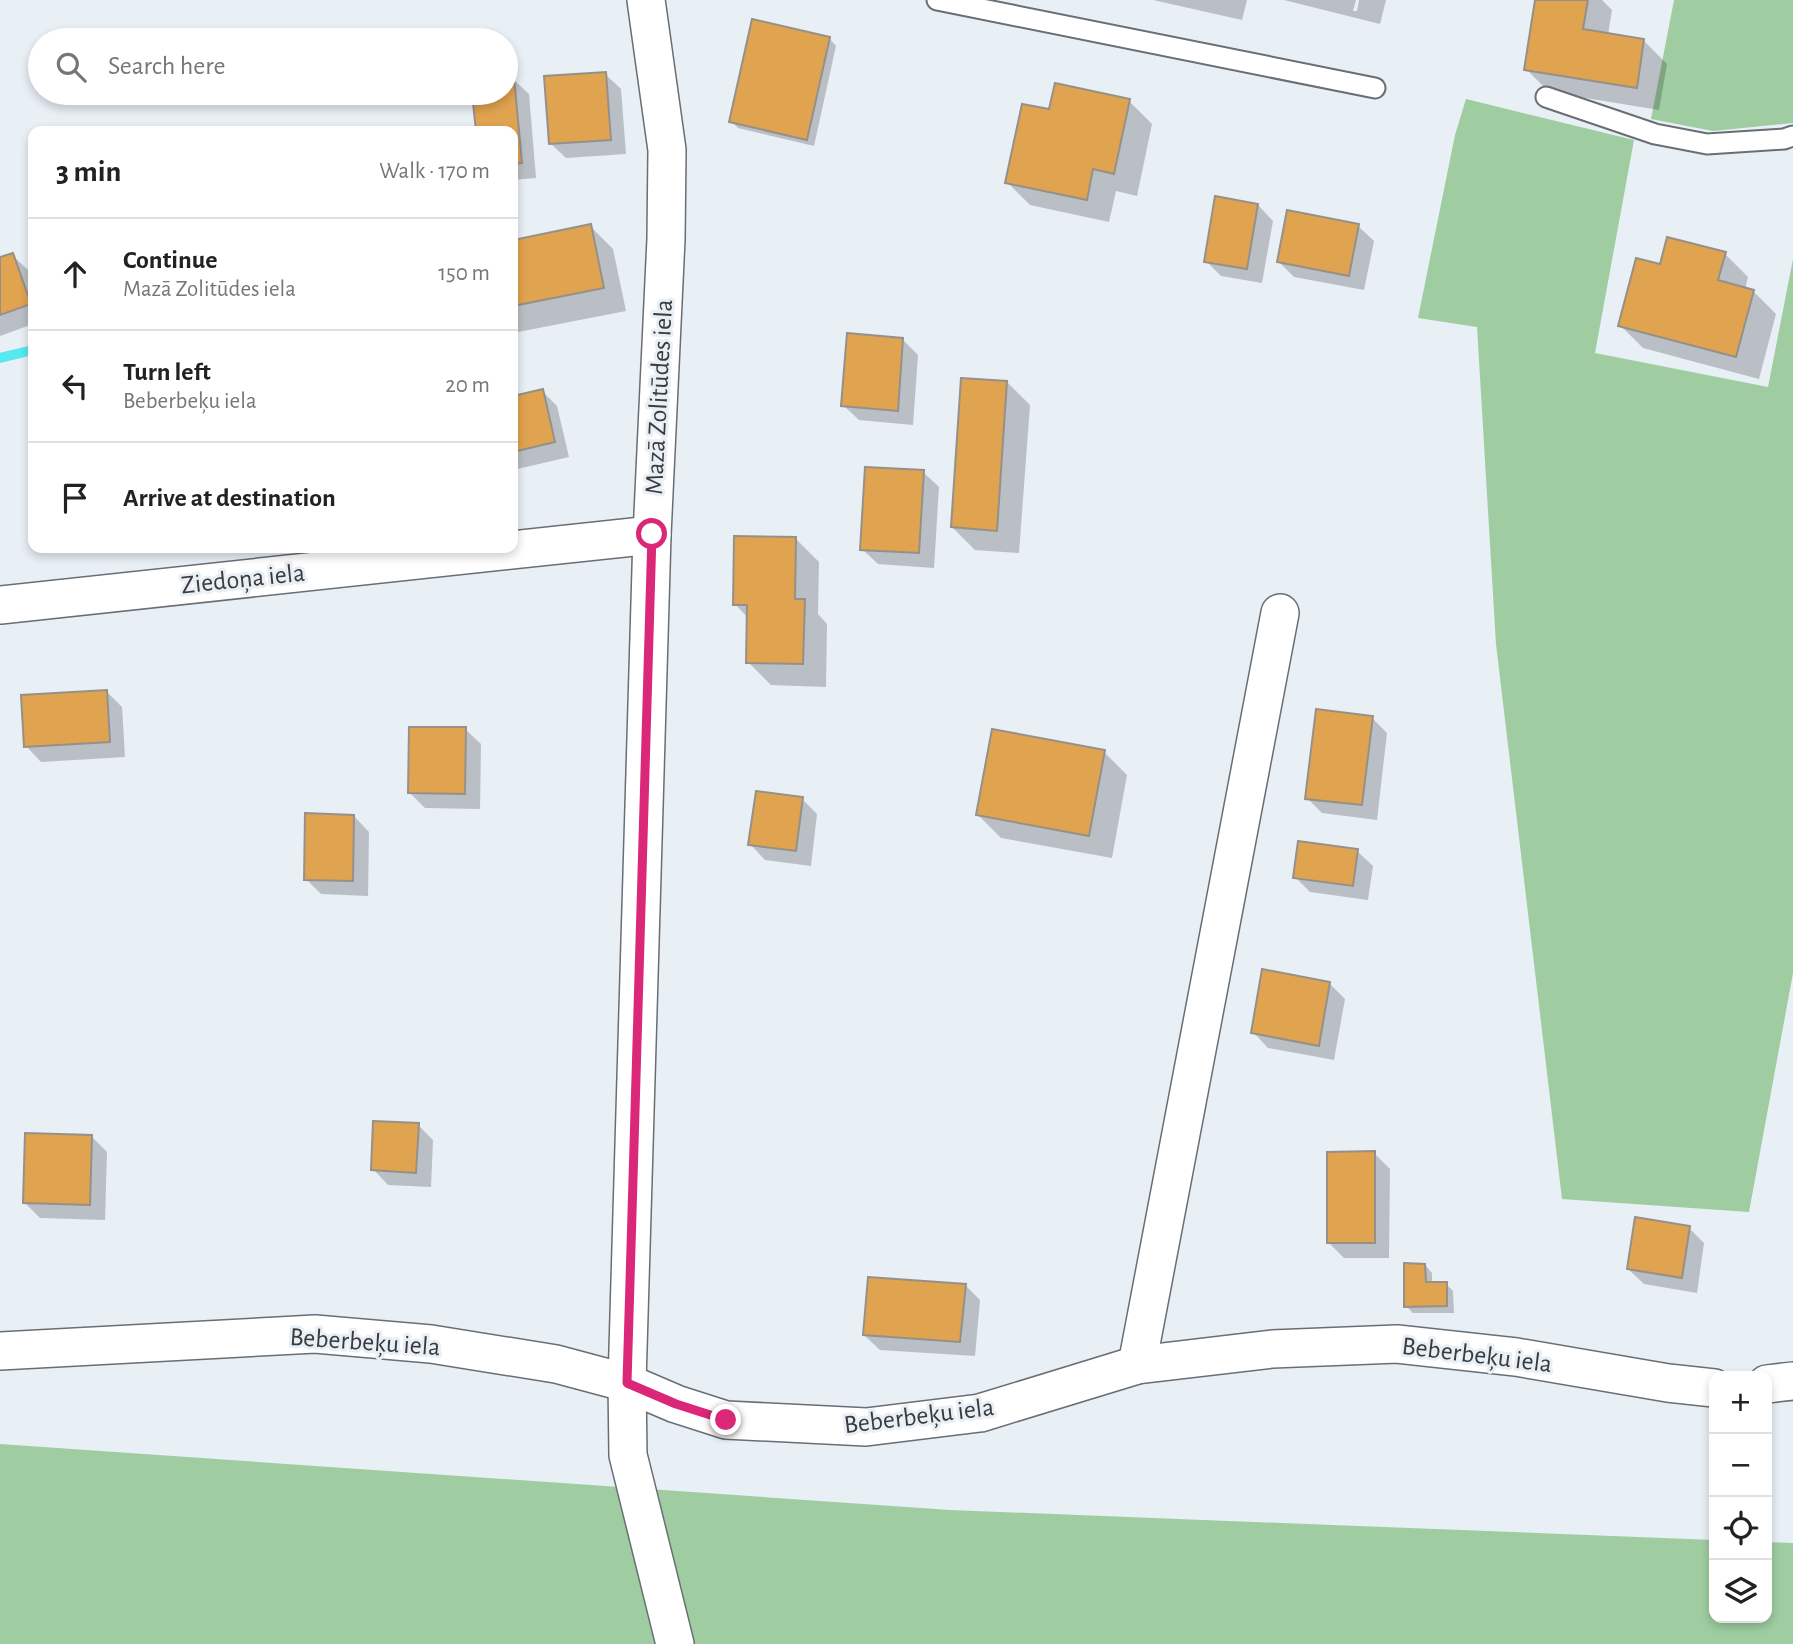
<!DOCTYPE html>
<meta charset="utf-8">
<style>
body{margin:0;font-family:"Alegreya Sans",sans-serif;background:#f2f2f2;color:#222}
.controls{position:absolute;right:21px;bottom:21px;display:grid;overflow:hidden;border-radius:14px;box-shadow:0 4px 10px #0003}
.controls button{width:63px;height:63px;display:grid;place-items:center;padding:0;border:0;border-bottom:2px solid #e0e0e0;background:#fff;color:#222;font:35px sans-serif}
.stop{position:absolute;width:21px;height:21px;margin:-16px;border:5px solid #db2777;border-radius:50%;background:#fff}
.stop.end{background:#db2777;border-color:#fff;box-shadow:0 2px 7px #0008}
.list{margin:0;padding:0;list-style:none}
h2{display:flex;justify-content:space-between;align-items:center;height:91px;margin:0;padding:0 28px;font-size:30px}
h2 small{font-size:23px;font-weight:400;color:#767676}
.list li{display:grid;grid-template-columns:46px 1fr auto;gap:21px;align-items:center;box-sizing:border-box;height:112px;padding:0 28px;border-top:2px solid #e0e0e0}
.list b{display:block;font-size:26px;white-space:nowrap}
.list p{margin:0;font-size:23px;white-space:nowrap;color:#767676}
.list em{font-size:23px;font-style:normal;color:#767676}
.icon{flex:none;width:38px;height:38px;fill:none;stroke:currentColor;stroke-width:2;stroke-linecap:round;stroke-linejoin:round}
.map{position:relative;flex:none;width:1793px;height:1644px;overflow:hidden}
.search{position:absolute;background:#fff;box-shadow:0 4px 10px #0003;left:28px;top:28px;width:490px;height:77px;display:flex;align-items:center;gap:18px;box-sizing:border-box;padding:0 24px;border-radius:38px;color:#767676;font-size:26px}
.panel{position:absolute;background:#fff;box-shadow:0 4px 10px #0003;left:28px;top:126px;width:490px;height:427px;border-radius:14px}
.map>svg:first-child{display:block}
.green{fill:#9fcda1}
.shadow{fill:#0003}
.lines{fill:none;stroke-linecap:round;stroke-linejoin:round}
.stream{stroke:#56e9f1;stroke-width:10}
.building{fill:#e0a34f;stroke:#96908a;stroke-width:2}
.lane-casing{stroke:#686e74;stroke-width:23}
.street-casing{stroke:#686e74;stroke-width:40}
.lane{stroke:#fff;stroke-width:19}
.street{stroke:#fff;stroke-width:37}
.route{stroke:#db2777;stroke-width:9}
.labels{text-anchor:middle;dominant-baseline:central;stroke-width:6;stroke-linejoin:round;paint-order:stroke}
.street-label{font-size:26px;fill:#393b3e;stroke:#e8eff5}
</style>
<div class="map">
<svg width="1793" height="1644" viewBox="0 0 1793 1644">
<rect width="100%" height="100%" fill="#e8eff5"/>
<!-- green -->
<g class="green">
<path d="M1674,0H1793V123L1713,131L1651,119Z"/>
<path d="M1466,99L1634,140L1595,353L1768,387L1793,259V973L1749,1212L1562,1199L1496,644L1477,327L1418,318L1455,135Z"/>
<path d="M0,1444L950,1510L1714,1540V1618H1767V1542L1793,1543V1644H0Z"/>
</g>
<!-- shadow -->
<g class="shadow">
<path d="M1153,0H1247L1242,20Z"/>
<path d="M1284,0H1356L1353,11H1357L1359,0H1386L1380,24Z"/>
<path d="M1537,0H1602L1612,10L1608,35L1644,41L1667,64L1659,110L1549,92L1526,69Z"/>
<path d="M829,38L836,46L814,146L738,128L731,121Z"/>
<path d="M605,74L621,89L626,154L566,158L550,143Z"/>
<path d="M513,79L529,94L536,178L513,180V131H478L474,93H506V80Z"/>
<path d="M1129,101L1152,124L1137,196L1116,191L1109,222L1030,205L1007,182L1050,111Z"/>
<path d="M1258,205L1273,221L1262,283L1221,276L1206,261Z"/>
<path d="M590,226L613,249L626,311L518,332L513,327V241Z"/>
<path d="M1358,226L1374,241L1364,290L1294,277L1279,262Z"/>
<path d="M1725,254L1748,277L1745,289L1753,291L1776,314L1759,379L1643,348L1620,325L1661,266Z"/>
<path d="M12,255L28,270L33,286V324L0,336V259Z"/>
<path d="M903,340L918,355L913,425L859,420L843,405Z"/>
<path d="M1007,382L1030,405L1019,553L975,550L952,527Z"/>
<path d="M542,391L557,406L569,457L513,470V398Z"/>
<path d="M923,472L939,487L934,568L878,564L862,549Z"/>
<path d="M796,539L819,562L818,614L827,624L826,687L771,685L748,662V618L735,604Z"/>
<path d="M107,692L122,707L125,757L41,762L26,746Z"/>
<path d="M1372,718L1387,733L1377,820L1322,813L1307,798Z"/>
<path d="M465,729L481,744L480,809L425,808L410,793Z"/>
<path d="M1104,752L1127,775L1112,858L1001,838L978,815Z"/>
<path d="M802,799L817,814L811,866L765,860L750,844Z"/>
<path d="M354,816L369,832L368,896L321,894L306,879Z"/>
<path d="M1357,851L1373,866L1368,900L1310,892L1295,877Z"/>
<path d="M1329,983L1345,999L1334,1060L1268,1048L1253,1032Z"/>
<path d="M418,1125L433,1140L431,1187L388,1185L373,1169Z"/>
<path d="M91,1136L107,1152L105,1220L40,1218L25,1203Z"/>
<path d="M1374,1153L1390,1169L1389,1258H1344L1329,1243Z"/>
<path d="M1689,1228L1704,1243L1697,1293L1644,1284L1628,1269Z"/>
<path d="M1425,1265L1432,1273V1284H1446L1453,1291L1454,1313H1413L1406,1306Z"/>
<path d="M965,1285L980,1300L975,1356L880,1350L864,1335Z"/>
</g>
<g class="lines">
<!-- stream -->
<path class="stream" d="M0,358L33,350"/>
</g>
<!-- building -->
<g class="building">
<path d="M1535,0H1588L1583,29L1644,39L1637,88L1524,70Z"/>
<path d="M752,19L830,37L807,140L729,122Z"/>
<path d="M606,72L611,140L549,144L544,76Z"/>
<path d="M514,77L522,163L513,164V131H476L472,93H506V78Z"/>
<path d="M1055,83L1130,99L1114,174L1093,169L1087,200L1005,183L1022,104L1049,109Z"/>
<path d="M1215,196L1258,204L1247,269L1204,262Z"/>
<path d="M1287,210L1359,224L1349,276L1277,262Z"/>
<path d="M591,224L604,288L513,306V240Z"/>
<path d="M1667,237L1726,252L1718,280L1754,290L1736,357L1618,326L1636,258L1660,264Z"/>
<path d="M13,253L31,304L0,315V257Z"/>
<path d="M847,333L903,338L898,411L841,406Z"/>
<path d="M961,378L1007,381L997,531L951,527Z"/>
<path d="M543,389L555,442L513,452V396Z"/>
<path d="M865,467L924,470L919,553L860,550Z"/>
<path d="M734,536L796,537L795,599H805L803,664L746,663L747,605H733Z"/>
<path d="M107,690L110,742L24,747L21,695Z"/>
<path d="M1316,709L1373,716L1362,805L1305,799Z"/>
<path d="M409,727H466L465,794L408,793Z"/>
<path d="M992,729L1105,750L1089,836L976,815Z"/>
<path d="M756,791L803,797L796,851L748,845Z"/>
<path d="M305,813L354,815L353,881L304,880Z"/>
<path d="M1298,841L1358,849L1353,886L1293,878Z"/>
<path d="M1262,969L1330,982L1319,1046L1251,1033Z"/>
<path d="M373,1121L419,1123L416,1173L371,1170Z"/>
<path d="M25,1133L92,1135L90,1205L23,1203Z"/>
<path d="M1375,1151V1243H1327V1152Z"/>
<path d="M1635,1217L1690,1226L1682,1278L1627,1269Z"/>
<path d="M1404,1263L1425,1264L1426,1282H1447V1306L1404,1307Z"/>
<path d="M868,1277L966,1284L960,1342L863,1335Z"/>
</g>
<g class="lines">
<!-- lane casing -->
<g class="lane-casing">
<g id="lane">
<path d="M937,0L1375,88"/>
<path d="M1546,97L1655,134L1707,144L1784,139L1793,136"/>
</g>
</g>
<!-- street casing -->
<g class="street-casing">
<g id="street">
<path d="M646,0L667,150L666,239L652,535L627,1383L628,1455L675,1644"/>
<path d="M0,605L652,535"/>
<path d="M0,1351L315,1334L431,1344L556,1364L627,1383L676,1404L726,1420L866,1427L980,1413L1137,1365L1272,1349L1397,1344L1516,1357L1668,1383L1714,1388"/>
<path d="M1137,1365L1280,613"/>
<path d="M1767,1384L1793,1381"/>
</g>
</g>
<!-- lane -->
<use href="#lane" class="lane"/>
<!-- street -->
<use href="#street" class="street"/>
</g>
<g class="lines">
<!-- route -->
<path class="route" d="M652,534L627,1383L676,1404L726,1420"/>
</g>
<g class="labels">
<!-- street labels -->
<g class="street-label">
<text transform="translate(659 397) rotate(-87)">Mazā Zolitūdes iela</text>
<text transform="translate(243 579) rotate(-6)">Ziedoņa iela</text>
<text transform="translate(365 1342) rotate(4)">Beberbeķu iela</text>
<text transform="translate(1477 1355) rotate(7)">Beberbeķu iela</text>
<text transform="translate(919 1416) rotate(-7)">Beberbeķu iela</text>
</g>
</g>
</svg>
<div class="controls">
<button>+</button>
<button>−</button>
<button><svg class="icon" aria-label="locate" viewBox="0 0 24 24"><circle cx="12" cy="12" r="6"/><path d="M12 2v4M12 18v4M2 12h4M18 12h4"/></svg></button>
<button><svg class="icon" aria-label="layers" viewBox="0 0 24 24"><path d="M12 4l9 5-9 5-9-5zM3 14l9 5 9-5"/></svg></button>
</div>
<div class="stop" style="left:652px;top:534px"></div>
<div class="stop end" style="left:726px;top:1420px"></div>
<div class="search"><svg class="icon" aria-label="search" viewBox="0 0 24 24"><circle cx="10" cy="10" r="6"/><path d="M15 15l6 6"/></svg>Search here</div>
<section class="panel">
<h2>3 min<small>Walk · 170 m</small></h2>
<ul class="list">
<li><svg class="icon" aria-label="ahead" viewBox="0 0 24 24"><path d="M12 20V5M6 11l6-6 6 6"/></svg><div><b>Continue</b><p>Mazā Zolitūdes iela</p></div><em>150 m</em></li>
<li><svg class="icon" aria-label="left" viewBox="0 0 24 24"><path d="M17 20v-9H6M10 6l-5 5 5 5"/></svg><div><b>Turn left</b><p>Beberbeķu iela</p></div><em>20 m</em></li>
<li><svg class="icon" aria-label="arrive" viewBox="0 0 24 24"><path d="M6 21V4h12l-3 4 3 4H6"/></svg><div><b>Arrive at destination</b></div></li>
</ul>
</section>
</div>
